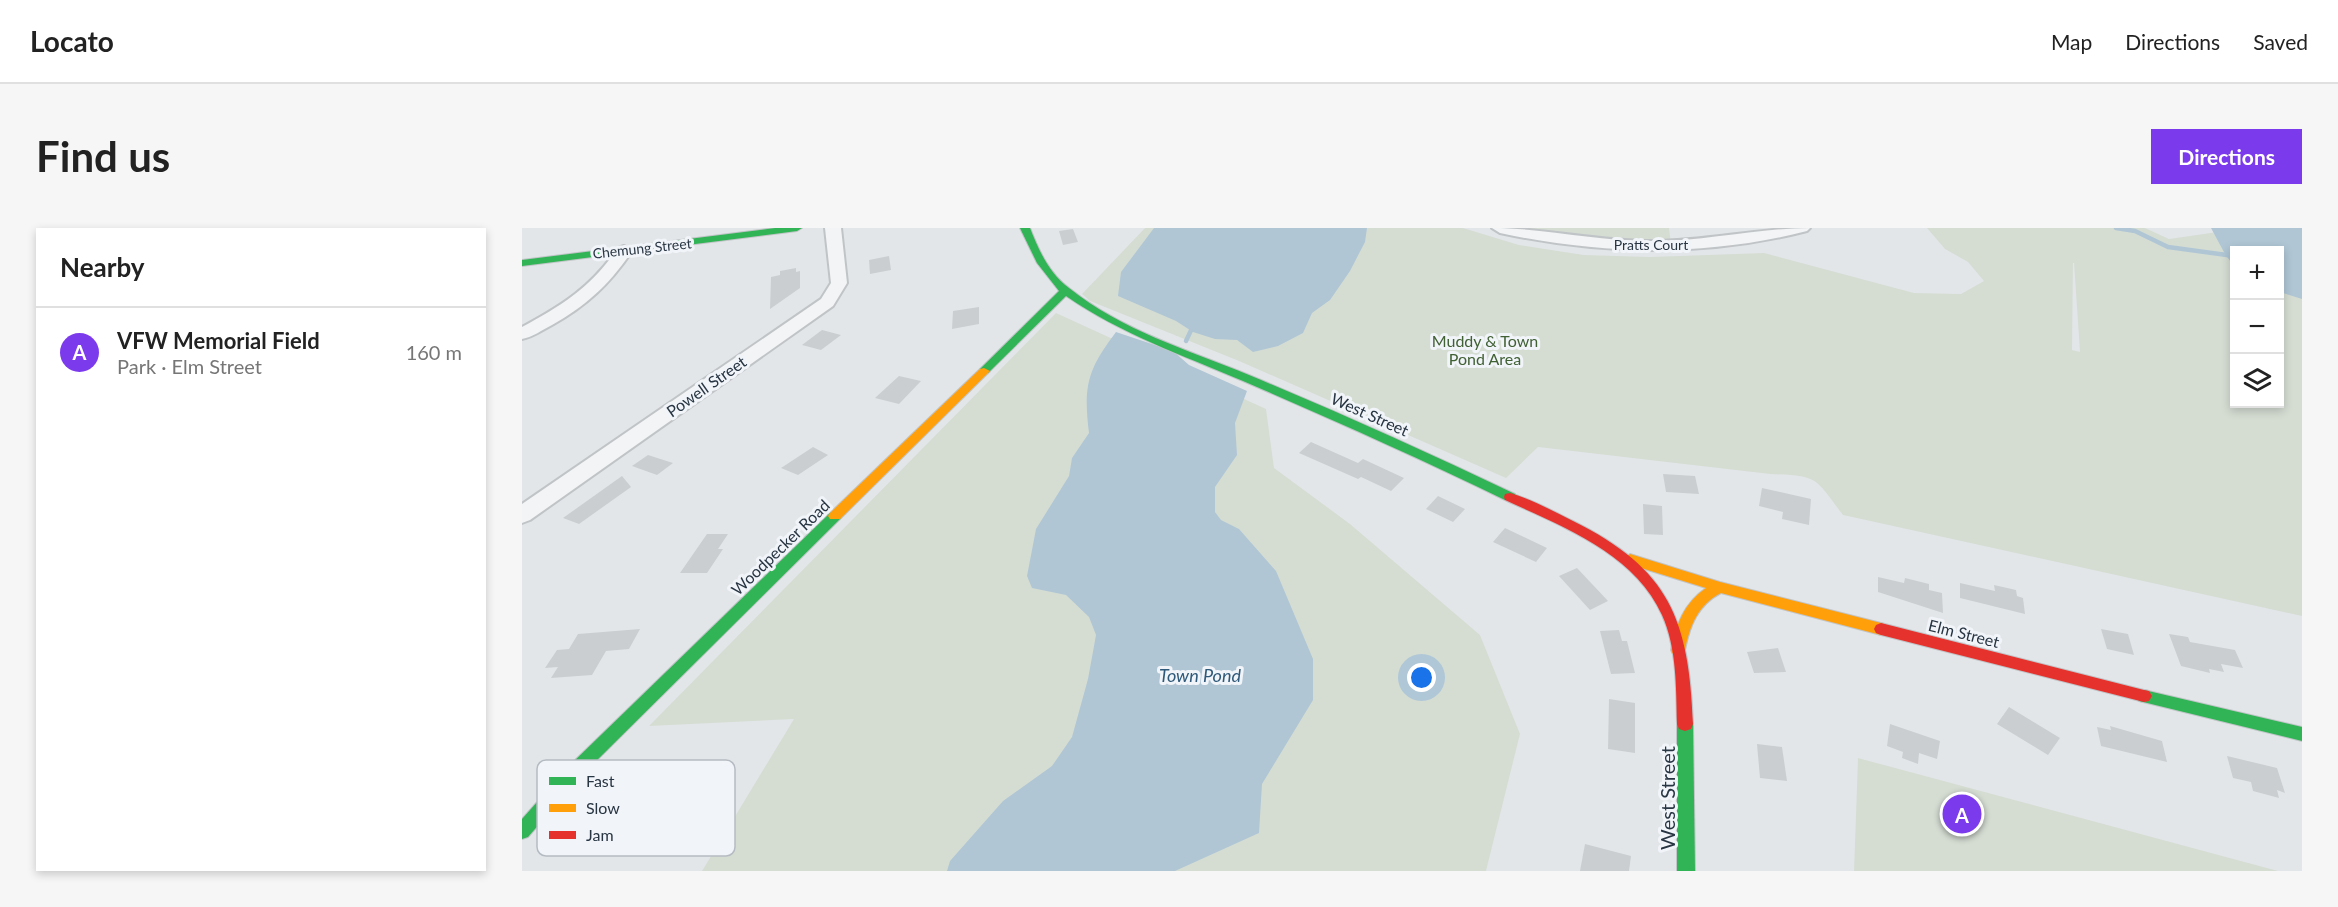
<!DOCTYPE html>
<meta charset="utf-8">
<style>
body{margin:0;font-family:Lato,sans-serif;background:#f6f6f6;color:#222}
.controls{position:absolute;right:18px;top:18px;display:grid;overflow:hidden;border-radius:0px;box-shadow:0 3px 9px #0003}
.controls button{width:54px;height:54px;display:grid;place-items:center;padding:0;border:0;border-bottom:2px solid #e0e0e0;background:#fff;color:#222;font:30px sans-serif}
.you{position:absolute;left:900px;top:450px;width:21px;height:21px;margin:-15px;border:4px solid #fff;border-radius:50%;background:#1a73e8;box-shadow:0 0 0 9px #1a73e833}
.badge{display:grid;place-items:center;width:39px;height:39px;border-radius:50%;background:#7c3aed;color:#fff;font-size:20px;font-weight:700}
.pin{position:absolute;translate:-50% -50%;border:3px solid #fff;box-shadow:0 2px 6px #0006}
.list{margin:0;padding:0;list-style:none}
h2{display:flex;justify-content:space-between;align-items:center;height:78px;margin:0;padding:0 24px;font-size:26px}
h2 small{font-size:20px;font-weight:400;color:#767676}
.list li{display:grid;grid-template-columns:39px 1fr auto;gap:18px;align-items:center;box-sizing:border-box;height:90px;padding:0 24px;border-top:2px solid #e0e0e0}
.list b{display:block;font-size:22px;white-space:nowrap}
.list p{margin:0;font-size:20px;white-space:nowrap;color:#767676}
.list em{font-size:20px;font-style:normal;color:#767676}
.icon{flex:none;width:33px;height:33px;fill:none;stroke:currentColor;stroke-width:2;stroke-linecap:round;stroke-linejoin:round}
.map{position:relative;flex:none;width:1780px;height:643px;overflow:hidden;border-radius:0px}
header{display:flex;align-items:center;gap:36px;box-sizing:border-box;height:84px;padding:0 30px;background:#fff;border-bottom:2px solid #e0e0e0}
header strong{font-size:28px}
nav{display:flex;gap:33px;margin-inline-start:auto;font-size:21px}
.intro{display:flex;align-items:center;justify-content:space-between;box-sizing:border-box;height:144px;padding:0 36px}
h1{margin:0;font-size:42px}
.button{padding:15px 27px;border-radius:0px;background:#7c3aed;color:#fff;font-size:21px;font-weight:700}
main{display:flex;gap:36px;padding:0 36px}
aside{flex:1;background:#fff;border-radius:0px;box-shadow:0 3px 9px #0003}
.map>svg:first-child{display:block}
.green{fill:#d5ddd3;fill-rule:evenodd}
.water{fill:#b0c6d5}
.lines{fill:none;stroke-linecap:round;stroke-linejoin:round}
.stream{stroke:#b0c6d5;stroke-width:4.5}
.building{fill:#cbced1}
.street-casing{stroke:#c1c4c7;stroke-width:4}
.fast-casing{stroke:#c1c4c7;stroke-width:2}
.slow-casing{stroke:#c1c4c7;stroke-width:2}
.jam-casing{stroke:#c1c4c7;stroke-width:2}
.street{fill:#f2f4f5;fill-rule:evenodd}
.fast{fill:#30b455;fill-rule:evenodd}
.slow{fill:#ff9f0a;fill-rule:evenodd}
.jam{fill:#e5322d;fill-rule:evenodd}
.labels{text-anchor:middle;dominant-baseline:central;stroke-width:6;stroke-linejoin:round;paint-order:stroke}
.far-street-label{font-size:14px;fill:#283543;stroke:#f1f4f8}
.park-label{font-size:16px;fill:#416034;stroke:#f1f4f8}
.street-label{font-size:16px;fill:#283543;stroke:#f1f4f8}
.water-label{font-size:18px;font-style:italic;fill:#2f597a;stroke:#f1f4f8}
.near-street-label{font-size:20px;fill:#283543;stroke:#f1f4f8}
.key{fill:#f1f4f8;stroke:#b5bbc2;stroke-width:1.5}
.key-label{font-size:16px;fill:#283543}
</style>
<header>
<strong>Locato</strong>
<nav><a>Map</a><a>Directions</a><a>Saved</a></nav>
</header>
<div class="intro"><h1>Find us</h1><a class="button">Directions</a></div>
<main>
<aside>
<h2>Nearby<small></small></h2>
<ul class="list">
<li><span class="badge">A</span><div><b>VFW Memorial Field</b><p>Park · Elm Street</p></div><em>160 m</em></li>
</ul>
</aside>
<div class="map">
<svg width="1780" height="643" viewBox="0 0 1780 643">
<rect width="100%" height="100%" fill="#e3e6e9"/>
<!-- green -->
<g class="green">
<path d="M623,0H941L997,17L1062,27L1128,29L1242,25L1392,65L1439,66L1462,53L1446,34L1423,21L1405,0H1623L1647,11L1723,0H1780V388L1321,287C1292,249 1297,248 1248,246L1016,219L984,250L717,133L568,73L560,66ZM1712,22H1758V176H1712ZM1551,35H1552L1558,124L1550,122Z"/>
<path d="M1001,0H1147L1149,16L1057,9Z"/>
<path d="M534,85L744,181L752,240L828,296L958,407L998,506L964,643H180L272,491L127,498Z"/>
<path d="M1336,530L1756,643H1332Z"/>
</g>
<!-- water -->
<g class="water">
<path d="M632,0H845L843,14L828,43L808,72L790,85L781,105L756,118L731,124L715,112L693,111L671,104L654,93L596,68L599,44Z"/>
<path d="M1689,0H1780V71L1758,64V22H1712V38L1703,26Z"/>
<path d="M594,104L651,123L667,137L725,163L713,195L715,227L693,259V284L699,292L717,301L754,343L791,431V472L740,556L737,605L653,643H425L428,633L481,573L530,538L550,509L566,451L574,407L567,389L544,367L510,360L505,348L514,301L547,248L550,230L567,205C561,157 566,141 594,104Z"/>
</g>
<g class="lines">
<!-- stream -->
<g class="stream">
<path d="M1594,0L1613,3L1646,19L1712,28"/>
<path d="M664,113L671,98"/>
</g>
</g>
<!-- building -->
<g class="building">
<path d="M551,1L556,14L541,17L537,3Z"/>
<path d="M367,28L369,42L348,46L347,32Z"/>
<path d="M274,40V44L278,43V60L248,81L249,49L258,47V43Z"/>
<path d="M457,79V96L430,101L431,83Z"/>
<path d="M300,102L319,107L299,122L280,117Z"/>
<path d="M377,148L399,153L377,176L353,170Z"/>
<path d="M789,214L836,235L841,231L882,250L869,263L839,249L836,251L777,225Z"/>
<path d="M291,219L306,227L276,247L259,240Z"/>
<path d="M126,227L151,235L135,247L110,238Z"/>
<path d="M1141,246L1173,248L1177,266L1144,264Z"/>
<path d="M100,248L109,259L57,296L41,290Z"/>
<path d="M1240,260L1289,271L1287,297L1260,291L1261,284L1237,278Z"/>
<path d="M916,268L943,281L931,294L904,281Z"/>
<path d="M1121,276L1140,278L1141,307L1122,306Z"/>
<path d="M983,300L1025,320L1014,334L971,314Z"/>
<path d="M185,306H206L196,321H201L185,345H158Z"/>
<path d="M1055,340L1086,373L1068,382L1037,348Z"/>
<path d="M1356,349L1382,355L1383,350L1407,356V362L1420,365L1421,385L1356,364Z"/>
<path d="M1438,355L1473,363L1472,357L1494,362L1495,368L1501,370L1503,386L1438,370Z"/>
<path d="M118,401L107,421L84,423L70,447L29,450L36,439L23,440L35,422L47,421L56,406Z"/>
<path d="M1579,401L1606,406L1612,427L1585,421Z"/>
<path d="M1097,402L1100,413H1105L1113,445L1089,446L1078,403Z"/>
<path d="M1647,406L1666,409L1668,414L1713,422L1721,440L1699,436L1702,444L1687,441L1688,445L1659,438Z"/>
<path d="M1256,420L1264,444L1232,445L1225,424Z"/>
<path d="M1087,471L1113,475V525L1086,521Z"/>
<path d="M1487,479L1538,510L1526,527L1475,496Z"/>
<path d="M1368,496L1418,513L1415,531L1397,525L1396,536L1380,530L1381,524L1365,518Z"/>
<path d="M1588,498L1640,513L1645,534L1579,518L1575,499L1589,502Z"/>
<path d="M1235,516L1260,519L1265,553L1238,550Z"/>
<path d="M1705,528L1755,540L1763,565L1755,562L1757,570L1731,563L1729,554L1711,550Z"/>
<path d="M1063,616L1109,628L1107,643H1058Z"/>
</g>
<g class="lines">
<!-- street casing -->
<g class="street-casing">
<g id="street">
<path d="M303,0H319L325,55L311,78L8,292L0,295V276L299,71L309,55Z"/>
<path d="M970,0C1023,0 1074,13 1127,13C1181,14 1234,0 1288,0L1285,3C1184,29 1080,27 978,5Z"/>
<path d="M102,18L110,23C88,56 64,78 30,97C20,102 11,109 0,111V99C41,77 69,59 96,20Z"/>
</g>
</g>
<!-- fast casing -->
<g class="fast-casing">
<g id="fast">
<path d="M253,0H280L275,3L0,38V32Z"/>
<path d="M498,0H508C517,23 527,45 547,60C599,102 666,122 727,147C816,184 905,224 993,266L994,269L993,272H983C897,230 809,191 721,153C660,127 599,106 544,68L466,145H458V141L537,63L515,35Z"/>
<path d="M313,283L318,285L320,288L318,291L60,547L6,609L0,611V591L48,537L308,285Z"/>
<path d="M1622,462L1780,499V513L1617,473L1614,468L1617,463Z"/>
<path d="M1163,489L1169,491L1171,496L1173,643H1155V496L1157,491Z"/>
</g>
</g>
<!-- slow casing -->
<g class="slow-casing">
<g id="slow">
<path d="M462,140L468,143L466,145L318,291H308L306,288L308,285L458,141Z"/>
<path d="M1108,326L1198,354L1359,395L1364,397L1366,401L1364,405L1359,407L1199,365C1176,377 1168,397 1163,422L1161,426L1156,428L1151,426L1149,422C1154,397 1162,375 1184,360L1103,335L1101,331Z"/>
</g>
</g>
<!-- jam casing -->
<g class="jam-casing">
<g id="jam">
<path d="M988,265C1009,271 1031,283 1051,293C1148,341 1167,392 1171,496L1169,501L1163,503L1157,501L1155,496C1154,460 1155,420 1140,387C1112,325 1041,299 983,272L982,269L983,266Z"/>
<path d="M1359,395L1622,462L1627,463L1630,468L1627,473L1622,474L1359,407L1354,405L1352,401L1354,397Z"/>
</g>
</g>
<!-- street -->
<use href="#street" class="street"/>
<!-- fast -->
<use href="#fast" class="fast"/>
<!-- slow -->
<use href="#slow" class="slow"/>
<!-- jam -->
<use href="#jam" class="jam"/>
</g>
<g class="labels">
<!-- far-street labels -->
<g class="far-street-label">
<text x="1129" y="16">Pratts Court</text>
<text transform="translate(120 20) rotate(-6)">Chemung Street</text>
</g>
<!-- park labels -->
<g class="park-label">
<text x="963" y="112">Muddy &amp; Town<tspan x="963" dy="18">Pond Area</tspan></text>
</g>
<!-- street labels -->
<g class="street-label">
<text transform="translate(184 158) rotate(-35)">Powell Street</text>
<text transform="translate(848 186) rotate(24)">West Street</text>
<text transform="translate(258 319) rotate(-44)">Woodpecker Road</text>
<text transform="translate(1442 405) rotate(14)">Elm Street</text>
</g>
<!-- water labels -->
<g class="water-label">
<text x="678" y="447">Town Pond</text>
</g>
<!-- near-street labels -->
<g class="near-street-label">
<text transform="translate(1145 570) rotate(-90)">West Street</text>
</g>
</g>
<!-- legend -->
<rect x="15" y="532" width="198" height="96" rx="9" class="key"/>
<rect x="27" y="549" width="27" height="8" fill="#30b455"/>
<rect x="27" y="576" width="27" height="8" fill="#ff9f0a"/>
<rect x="27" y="603" width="27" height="8" fill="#e5322d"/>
<g class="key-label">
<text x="64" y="559">Fast</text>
<text x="64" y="586">Slow</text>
<text x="64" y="613">Jam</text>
</g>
</svg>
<div class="controls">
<button>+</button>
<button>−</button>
<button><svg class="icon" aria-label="layers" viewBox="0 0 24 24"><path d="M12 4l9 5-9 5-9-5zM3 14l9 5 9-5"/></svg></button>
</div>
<div class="you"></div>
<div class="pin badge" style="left:1440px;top:586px">A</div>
</div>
</main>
